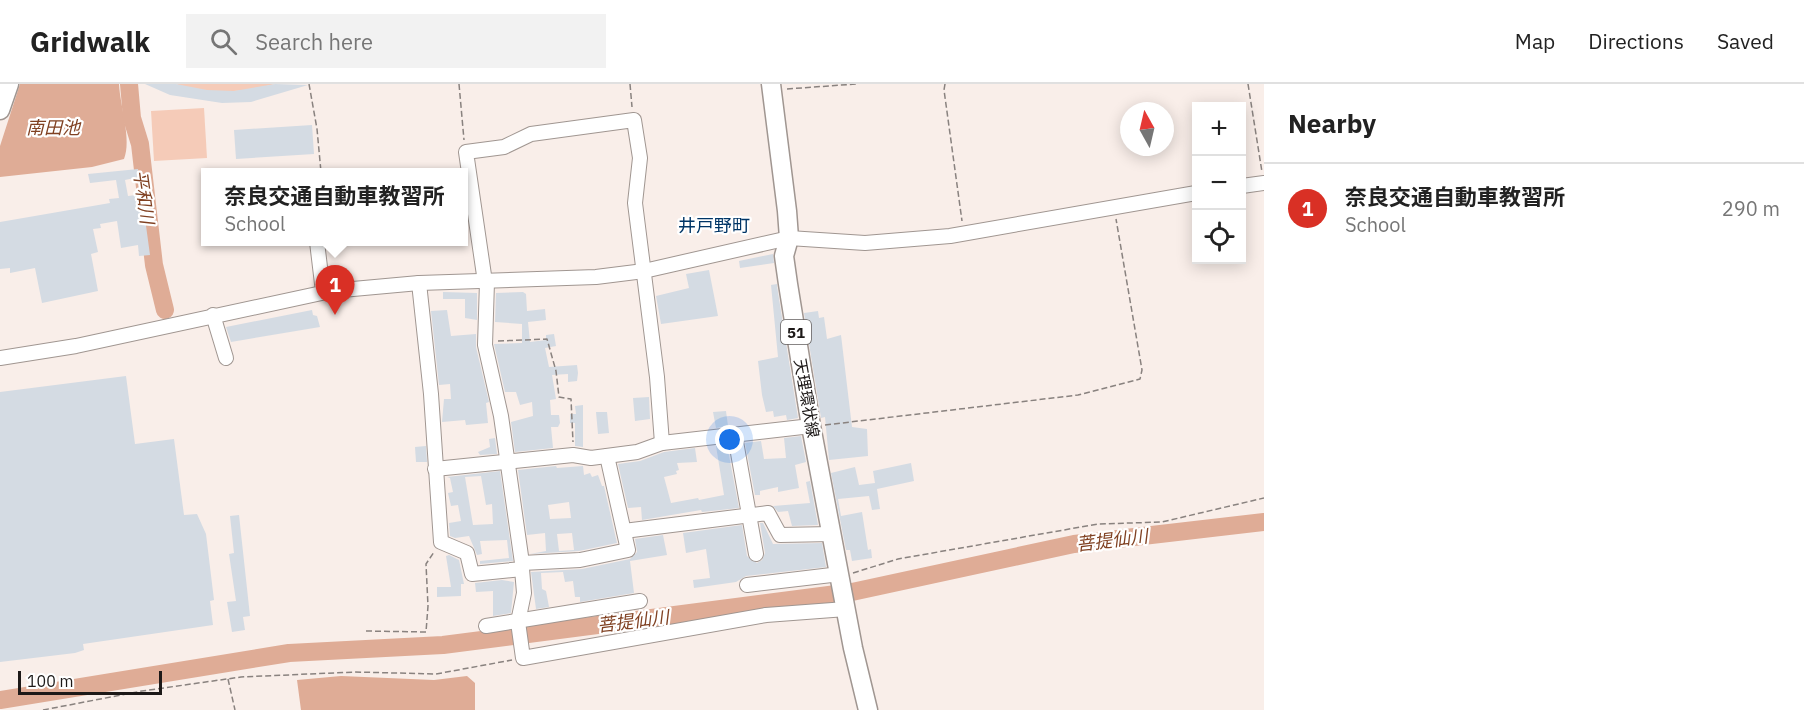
<!DOCTYPE html>
<meta charset="utf-8">
<style>
body{margin:0;font-family:"IBM Plex Sans","Noto Sans JP",sans-serif;background:#f2f2f2;color:#222}
.controls{position:absolute;right:18px;top:18px;display:grid;overflow:hidden;border-radius:0px;box-shadow:0 3px 15px #0003}
.controls button{width:54px;height:54px;display:grid;place-items:center;padding:0;border:0;border-bottom:2px solid #e0e0e0;background:#fff;color:#222;font:30px sans-serif}
.compass{position:absolute;left:1120px;top:18px;width:54px;height:54px;border-radius:50%;background:#fff;box-shadow:0 3px 15px #0003;rotate:352deg}
.scale{position:absolute;left:18px;bottom:15px;width:144px;box-sizing:border-box;padding-left:6px;border:3px solid #1d1918;border-top:0;font-size:16px;line-height:21px;white-space:nowrap;color:#1d1918;-webkit-text-stroke:4px #fff;paint-order:stroke}
.you{position:absolute;left:730px;top:356px;width:21px;height:21px;margin:-15px;border:4px solid #fff;border-radius:50%;background:#1a73e8;box-shadow:0 0 0 9px #1a73e833}
.badge{display:grid;place-items:center;width:39px;height:39px;border-radius:50%;background:#d93025;color:#fff;font-size:20px;font-weight:700}
.pin{position:absolute;translate:-50% -50px;filter:drop-shadow(0 2px 3px #0008)}
.pin::after{content:'';position:absolute;top:32px;width:21px;height:18px;background:inherit;clip-path:polygon(0 0,100% 0,50% 100%)}
.popup{position:absolute;left:201px;top:84px;width:267px;height:78px;box-sizing:border-box;display:grid;place-content:center;border-radius:0px;background:#fff;filter:drop-shadow(0 2px 4px #0005);font-size:20px;white-space:nowrap;color:#767676}
.popup b{font-size:22px;color:#222}
.popup::after{content:'';position:absolute;left:50%;top:100%;margin-left:-12px;border:12px solid transparent;border-top-color:#fff}
.list{margin:0;padding:0;list-style:none}
h2{display:flex;justify-content:space-between;align-items:center;height:78px;margin:0;padding:0 24px;font-size:26px}
h2 small{font-size:20px;font-weight:400;color:#767676}
.list li{display:grid;grid-template-columns:39px 1fr auto;gap:18px;align-items:center;box-sizing:border-box;height:90px;padding:0 24px;border-top:2px solid #e0e0e0}
.list b{display:block;font-size:22px;white-space:nowrap}
.list p{margin:0;font-size:20px;white-space:nowrap;color:#767676}
.list em{font-size:20px;font-style:normal;color:#767676}
.icon{flex:none;width:33px;height:33px;fill:none;stroke:currentColor;stroke-width:2;stroke-linecap:round;stroke-linejoin:round}
.map{position:relative;flex:none;width:1264px;height:626px;overflow:hidden}
header{display:flex;align-items:center;gap:36px;box-sizing:border-box;height:84px;padding:0 30px;background:#fff;border-bottom:2px solid #e0e0e0}
header strong{font-size:28px}
nav{display:flex;gap:33px;margin-inline-start:auto;font-size:21px}
.search{width:420px;height:54px;background:#f2f2f2;display:flex;align-items:center;gap:15px;box-sizing:border-box;padding:0 21px;border-radius:0px;color:#767676;font-size:22px}
main{display:flex}
aside{flex:1;background:#fff}
.map>svg:first-child{display:block}
.green{fill:#f5cbb8}
.water{fill:#dfac96}
.lines{fill:none;stroke-linecap:round;stroke-linejoin:round}
.river{stroke:#dfac96;stroke-width:18}
.building{fill:#d4dbe3;fill-rule:evenodd}
.minor-casing{stroke:#a09691;stroke-width:16}
.major-casing{stroke:#a09691;stroke-width:21}
.path{stroke:#89827f;stroke-width:1.5;stroke-dasharray:6 3;stroke-linecap:butt}
.minor{stroke:#fff;stroke-width:14}
.major{stroke:#fff;stroke-width:18}
.labels{text-anchor:middle;dominant-baseline:central;stroke-width:4.5;stroke-linejoin:round;paint-order:stroke}
.shield{fill:#fff;stroke:#615e5d;stroke-width:1.5}
.shield-label{font-size:15px;font-weight:bold;fill:#1d1918}
.street-label{font-size:16px;fill:#1d1918;stroke:#fff}
.water-label{font-size:18px;font-style:italic;fill:#804122;stroke:#fff}
.neighbourhood-label{font-size:18px;fill:#003566;stroke:#fff}
</style>
<header>
<strong>Gridwalk</strong>
<div class="search"><svg class="icon" aria-label="search" viewBox="0 0 24 24"><circle cx="10" cy="10" r="6"/><path d="M15 15l6 6"/></svg>Search here</div>
<nav><a>Map</a><a>Directions</a><a>Saved</a></nav>
</header>
<main>
<div class="map">
<svg width="1264" height="626" viewBox="0 0 1264 626">
<rect width="100%" height="100%" fill="#f9eee9"/>
<!-- green -->
<g class="green">
<path d="M176,0H275C245,8 205,12 176,0Z"/>
<path d="M204,24L207,74L154,77L151,27Z"/>
</g>
<!-- water -->
<g class="water">
<path d="M20,0H119C120,22 132,56 124,75L92,83L0,93V62Z"/>
<path d="M341,592L434,596L467,592L475,599V626H301L297,596Z"/>
</g>
<g class="lines">
<!-- river -->
<g class="river">
<path d="M129,0L132,34L140,60L154,181L165,226"/>
<path d="M0,616L289,569L443,561L852,508L1074,460L1264,438"/>
</g>
</g>
<!-- building -->
<g class="building">
<path d="M145,0H176L207,6L234,7L275,0L308,1L251,18L222,19L170,11Z"/>
<path d="M312,41L314,70L236,75L234,46Z"/>
<path d="M138,85L139,93L125,96L128,112L136,111L139,127H144L150,171L139,172L138,161L121,164L117,137L100,140L101,144L93,145L98,168L91,170L98,207L42,219L35,184L10,189V184L0,185V138L110,119L109,115L119,114L116,96L90,99L88,90Z"/>
<path d="M773,170L774,179L740,184L739,177Z"/>
<path d="M709,186L718,232L661,240L656,212L689,204L686,190Z"/>
<path d="M777,200V202L798,334L787,336L786,331L774,333L773,327L766,328L762,311L758,277L778,273L771,201Z"/>
<path d="M443,208L477,209V236L465,234V215H443Z"/>
<path d="M523,208L526,210L527,227L545,225L546,236L528,238L530,258L546,256V251L554,250L556,262L545,264L549,283L577,281L578,289L577,297L568,298V290L552,291L556,315L550,316L551,331H559L560,339L558,343H551L553,364L515,368L511,338L533,332L532,318L520,321L516,308H505L494,260L522,259V240L495,238L496,209Z"/>
<path d="M312,226L313,231L317,232L320,243L231,258L226,243Z"/>
<path d="M447,226L451,252L476,250V263L489,318L486,319L488,339L466,341L465,336L442,338L444,315H451L450,300L439,301L431,227Z"/>
<path d="M818,227L819,234L824,233L827,255L841,251L852,343L867,345L868,372L829,376L825,333L821,334L804,229Z"/>
<path d="M126,292L135,360L174,355L184,431L197,430L206,450L214,516L210,517L213,541L83,560L84,566L75,569L0,578V308Z"/>
<path d="M649,313L650,335L635,337L633,314Z"/>
<path d="M583,321V363L575,362V339H570V330H576L575,322Z"/>
<path d="M726,327L728,342L716,344L713,328Z"/>
<path d="M596,328H607L609,349L598,350Z"/>
<path d="M801,352L806,378L795,381L799,404L778,408V403L760,407V411H755L745,359L761,357L764,375L786,374L784,354Z"/>
<path d="M495,354L497,370L480,371L478,368L490,363L489,355Z"/>
<path d="M727,361L739,424L702,428L701,426L642,436L641,423L628,424L618,380L640,377L664,368L695,364L697,378L677,379L679,386L676,387L677,390L664,393L671,419L698,414L699,416L724,411L716,362Z"/>
<path d="M426,362L427,378H416L415,363Z"/>
<path d="M911,379L914,397L877,405L880,425L872,426L869,412L838,415L841,432L862,428L868,466L871,465L872,474L852,477L850,466H846L831,389L855,383L859,401L875,399L873,387Z"/>
<path d="M556,382L557,384L583,382L584,391L590,389L592,393L598,391L602,402H604L617,459L579,467L530,470L546,467L545,449L527,451L518,386ZM569,418L571,434L550,435L548,421ZM572,449L574,466L559,467L557,450Z"/>
<path d="M500,387L513,477L480,480V477L509,474L507,456L480,457L482,470L477,471L469,452L455,454L450,452L449,439L461,437L458,421L451,422L448,409L453,408L450,394L447,393ZM481,392L486,421L492,420L493,440L473,441L465,393Z"/>
<path d="M810,397L818,441L792,442L788,427L778,428L773,422L810,419L806,398Z"/>
<path d="M239,431L250,532L243,533L245,546L232,548L227,518L236,517L229,470L234,469L230,432Z"/>
<path d="M760,439H763L773,460L822,459L826,483L746,492L736,498L694,504L693,496L710,494L706,465L686,469L683,449L742,441L747,472L757,479L762,476L765,469Z"/>
<path d="M663,451L667,471L630,477L634,509L580,518V513H575L573,497L565,498L563,488L541,489L542,505L546,507L549,523L536,525L531,488L582,485L630,475L637,468L635,455Z"/>
<path d="M449,471L459,476L464,500H461V512L437,513V503H451L446,472Z"/>
<path d="M502,496L514,498L511,529L493,532V507L476,508L475,499Z"/>
</g>
<g class="lines">
<!-- minor casing -->
<g class="minor-casing">
<g id="minor">
<path d="M1242,102L1264,99"/>
<path d="M317,158L323,208"/>
<path d="M485,198L466,68L504,63L531,50L634,36L640,74L635,119L657,293L662,359"/>
<path d="M419,199L431,310L441,458L467,469L472,490L522,485V479L501,332L485,261L487,198"/>
<path d="M213,231L226,274"/>
<path d="M0,274L76,262L331,207L419,199L596,193L644,187L789,154L865,159L950,152L1196,109"/>
<path d="M735,352L756,470"/>
<path d="M435,385L573,371L591,374L637,368L662,359L811,342"/>
<path d="M624,447L768,429L780,451L832,450"/>
<path d="M522,479L580,476L628,466L607,372"/>
<path d="M522,485L524,509L518,538L523,574L766,531L846,525"/>
<path d="M747,501L840,490"/>
<path d="M486,542L640,517"/>
</g>
</g>
<!-- major casing -->
<g class="major-casing">
<g id="major">
<path d="M771,0L787,127L789,154L784,172L788,200L811,342L853,564L868,626"/>
<path d="M0,26L9,0"/>
</g>
</g>
<!-- path -->
<g class="path">
<path d="M309,0L317,45L321,88"/>
<path d="M459,0L464,56"/>
<path d="M630,0L632,23"/>
<path d="M945,0L944,6L962,137"/>
<path d="M1248,0L1262,88"/>
<path d="M787,5L856,0"/>
<path d="M498,257L547,255L556,287L559,313L571,315L573,358"/>
<path d="M825,341L1078,311L1140,295L1142,286L1116,135"/>
<path d="M853,489L898,475L1098,440L1162,438L1264,414"/>
<path d="M366,547L426,548L428,522L426,480L434,468"/>
<path d="M228,595L235,626"/>
<path d="M43,626L142,607L241,593L355,588L436,590L512,576"/>
</g>
<!-- minor -->
<use href="#minor" class="minor"/>
<!-- major -->
<use href="#major" class="major"/>
</g>
<g class="labels">
<!-- shield labels -->
<rect class="shield" x="781" y="236" width="30" height="24" rx="4.5"/>
<g class="shield-label">
<text x="796" y="248">51</text>
</g>
<!-- street labels -->
<g class="street-label">
<text transform="translate(807 314) rotate(80)">天理環状線</text>
</g>
<!-- water labels -->
<g class="water-label">
<text x="53" y="43">南田池</text>
<text transform="translate(144 113) rotate(82)">平和川</text>
<text transform="translate(1112 456) rotate(-7)">菩提仙川</text>
<text transform="translate(633 537) rotate(-7)">菩提仙川</text>
</g>
<!-- neighbourhood labels -->
<g class="neighbourhood-label">
<text x="714" y="141">井戸野町</text>
</g>
</g>
</svg>
<div class="controls">
<button>+</button>
<button>−</button>
<button><svg class="icon" aria-label="locate" viewBox="0 0 24 24"><circle cx="12" cy="12" r="6"/><path d="M12 2v4M12 18v4M2 12h4M18 12h4"/></svg></button>
</div>
<svg class="compass" viewBox="-18 -18 36 36"><path d="M0-13l5 13h-10z" fill="#e53935"/><path d="M0 13l5-13h-10z" fill="#767676"/></svg>
<div class="scale">100 m</div>
<div class="you"></div>
<div class="pin badge" style="left:335px;top:231px">1</div>
<div class="popup"><b>奈良交通自動車教習所</b>School</div>
</div>
<aside>
<h2>Nearby<small></small></h2>
<ul class="list">
<li><span class="badge">1</span><div><b>奈良交通自動車教習所</b><p>School</p></div><em>290 m</em></li>
</ul>
</aside>
</main>
